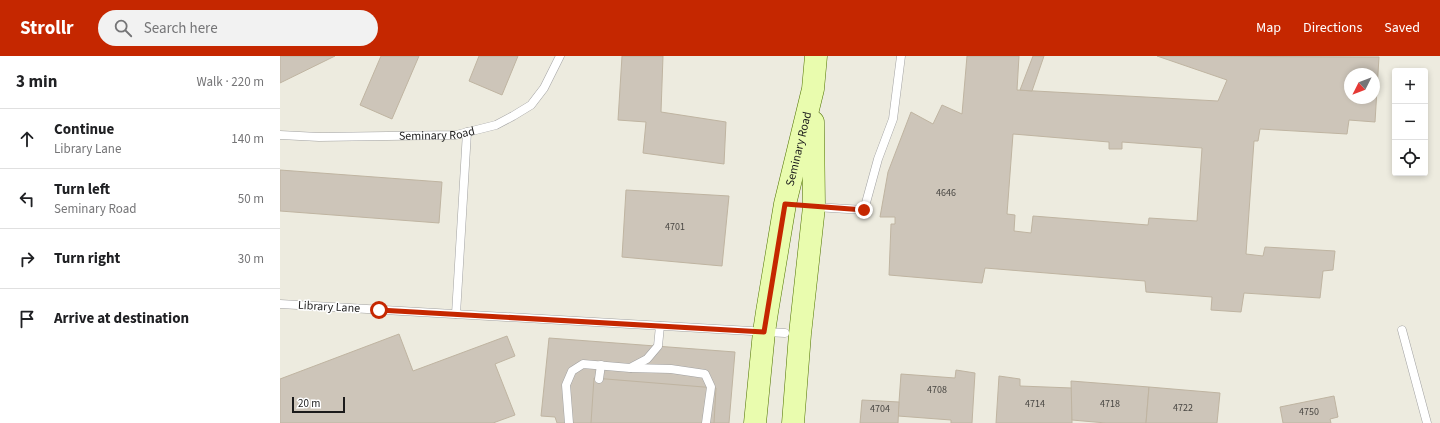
<!DOCTYPE html>
<meta charset="utf-8">
<style>
body{margin:0;font-family:"Source Sans 3",sans-serif;background:#f2f2f2;color:#202124}
.controls{position:absolute;right:12px;top:12px;display:grid;overflow:hidden;border-radius:4px;box-shadow:0 2px 6px #0003}
.controls button{width:36px;height:36px;display:grid;place-items:center;padding:0;border:0;border-bottom:1px solid #e0e0e0;background:#fff;color:#202124;font:20px sans-serif}
.compass{position:absolute;left:1064px;top:12px;width:36px;height:36px;border-radius:50%;background:#fff;box-shadow:0 2px 6px #0003;rotate:228deg}
.scale{position:absolute;left:12px;bottom:10px;width:53px;box-sizing:border-box;padding-left:4px;border:2px solid #1b1b1b;border-top:0;font-size:11px;line-height:14px;white-space:nowrap;color:#1b1b1b;-webkit-text-stroke:3px #fff;paint-order:stroke}
.stop{position:absolute;width:12px;height:12px;margin:-9px;border:3px solid #c52700;border-radius:50%;background:#fff}
.stop.end{background:#c52700;border-color:#fff;box-shadow:0 1px 4px #0008}
.list{margin:0;padding:0;list-style:none}
h2{display:flex;justify-content:space-between;align-items:center;height:52px;margin:0;padding:0 16px;font-size:17px}
h2 small{font-size:13px;font-weight:400;color:#757577}
.list li{display:grid;grid-template-columns:26px 1fr auto;gap:12px;align-items:center;box-sizing:border-box;height:60px;padding:0 16px;border-top:1px solid #e0e0e0}
.list b{display:block;font-size:15px;white-space:nowrap}
.list p{margin:0;font-size:13px;white-space:nowrap;color:#757577}
.list em{font-size:13px;font-style:normal;color:#757577}
.icon{flex:none;width:22px;height:22px;fill:none;stroke:currentColor;stroke-width:2;stroke-linecap:round;stroke-linejoin:round}
.map{position:relative;flex:none;width:1160px;height:367px;overflow:hidden}
header{display:flex;align-items:center;gap:24px;box-sizing:border-box;height:56px;padding:0 20px;background:#c52700;color:#fff}
header strong{font-size:19px}
nav{display:flex;gap:22px;margin-inline-start:auto;font-size:14px}
.search{width:280px;height:36px;background:#f2f2f2;display:flex;align-items:center;gap:10px;box-sizing:border-box;padding:0 14px;border-radius:22px;color:#757577;font-size:15px}
main{display:flex}
aside{flex:1;background:#fff}
.map>svg:first-child{display:block}
.building{fill:#cdc5b9;stroke:#bfb4a1;fill-rule:evenodd}
.lines{fill:none;stroke-linecap:round;stroke-linejoin:round}
.lane-casing{stroke:#a2a2a2;stroke-width:9}
.secondary-casing{stroke:#507300;stroke-width:23}
.lane{stroke:#fff;stroke-width:8}
.secondary{stroke:#e9fcae;stroke-width:22}
.route{stroke:#c52700;stroke-width:5}
.labels{text-anchor:middle;dominant-baseline:central;stroke-width:3;stroke-linejoin:round;paint-order:stroke}
.number-label{font-size:10px;fill:#484642}
.street-label{font-size:12px;fill:#1b1b1b;stroke:#fff}
</style>
<header>
<strong>Strollr</strong>
<div class="search"><svg class="icon" aria-label="search" viewBox="0 0 24 24"><circle cx="10" cy="10" r="6"/><path d="M15 15l6 6"/></svg>Search here</div>
<nav><a>Map</a><a>Directions</a><a>Saved</a></nav>
</header>
<main>
<aside>
<h2>3 min<small>Walk · 220 m</small></h2>
<ul class="list">
<li><svg class="icon" aria-label="ahead" viewBox="0 0 24 24"><path d="M12 20V5M6 11l6-6 6 6"/></svg><div><b>Continue</b><p>Library Lane</p></div><em>140 m</em></li>
<li><svg class="icon" aria-label="left" viewBox="0 0 24 24"><path d="M17 20v-9H6M10 6l-5 5 5 5"/></svg><div><b>Turn left</b><p>Seminary Road</p></div><em>50 m</em></li>
<li><svg class="icon" aria-label="right" viewBox="0 0 24 24"><path d="M7 20v-9h11M14 6l5 5-5 5"/></svg><div><b>Turn right</b></div><em>30 m</em></li>
<li><svg class="icon" aria-label="arrive" viewBox="0 0 24 24"><path d="M6 21V4h12l-3 4 3 4H6"/></svg><div><b>Arrive at destination</b></div></li>
</ul>
</aside>
<div class="map">
<svg width="1160" height="367" viewBox="0 0 1160 367">
<rect width="100%" height="100%" fill="#edebdf"/>
<!-- building -->
<g class="building">
<path d="M0,0H55L0,27Z"/>
<path d="M101,0H139L112,63L80,49Z"/>
<path d="M199,0H238L222,39L189,25Z"/>
<path d="M342,0H383L381,56L446,66L444,108L363,97L366,66L338,64Z"/>
<path d="M687,0H739L737,34L938,45L947,24L877,0L1099,1L1095,66L1069,64L1067,78L980,73L978,85H974L966,198L983,200L985,191L1055,195L1053,214L1043,215L1040,242L964,237L961,256L931,254L932,241L866,236L865,225L705,212L702,227L609,219L611,168H615V161H600L608,116L631,56L653,68L662,49L682,58ZM1070,18H1094V42H1070ZM733,78L829,86V93H842V86L922,92L917,165L869,162L868,169L753,160L751,177L734,175L735,159L727,158Z"/>
<path d="M753,0H764L752,35L740,34Z"/>
<path d="M0,114L162,126L159,167L0,155Z"/>
<path d="M346,134L449,140L442,210L342,201Z"/>
<path d="M119,278L133,315L227,280L235,300L215,308L235,359L213,367H0V323Z"/>
<path d="M269,282L455,296L449,367H277L275,361L261,360Z"/>
<path d="M676,314L695,317L692,367H671V364L618,360L621,318L675,322Z"/>
<path d="M719,320L740,323V330L792,332V367H716Z"/>
<path d="M314,322L436,332L434,367H311Z"/>
<path d="M791,325L869,331L866,367H826L792,364Z"/>
<path d="M869,331L940,337L937,367H866Z"/>
<path d="M1054,340L1058,361L1050,363L1051,367H1003L1000,351Z"/>
<path d="M582,344L619,346L618,367H580Z"/>
</g>
<g class="lines">
<!-- lane casing -->
<g class="lane-casing">
<g id="lane">
<path id="s1" d="M0,79L39,81L176,79L216,69L233,60L251,49L264,32L280,0"/>
<path d="M535,151L584,154L598,103L613,63L621,0"/>
<path d="M0,248L505,277"/>
<path d="M176,258L187,76"/>
<path d="M1122,274L1147,367"/>
<path d="M351,312L391,313L425,318L431,331L426,367"/>
<path d="M319,323L321,309"/>
<path d="M289,367L286,329L292,315L303,308L350,312L367,303L378,290L380,270"/>
</g>
</g>
<!-- secondary casing -->
<g class="secondary-casing">
<g id="secondary">
<path id="s2" d="M475,367L484,276L487,256L505,148L533,33L536,0"/>
<path d="M513,367L520,278L534,151L533,66"/>
</g>
</g>
<!-- lane -->
<use href="#lane" class="lane"/>
<!-- secondary -->
<use href="#secondary" class="secondary"/>
</g>
<g class="lines">
<!-- route -->
<path class="route" d="M99,254L484,276L505,148L584,154"/>
</g>
<g class="labels">
<!-- number labels -->
<g class="number-label">
<text x="666" y="137">4646</text>
<text x="395" y="171">4701</text>
<text x="657" y="334">4708</text>
<text x="755" y="348">4714</text>
<text x="830" y="348">4718</text>
<text x="903" y="352">4722</text>
<text x="600" y="353">4704</text>
<text x="1029" y="356">4750</text>
</g>
<!-- street labels -->
<g class="street-label">
<text stroke="none"><textPath href="#s1" startOffset="157">Seminary Road</textPath></text>
<text stroke="none"><textPath href="#s2" startOffset="278">Seminary Road</textPath></text>
<text transform="translate(49 251) rotate(3)">Library Lane</text>
</g>
</g>
</svg>
<div class="controls">
<button>+</button>
<button>−</button>
<button><svg class="icon" aria-label="locate" viewBox="0 0 24 24"><circle cx="12" cy="12" r="6"/><path d="M12 2v4M12 18v4M2 12h4M18 12h4"/></svg></button>
</div>
<svg class="compass" viewBox="-18 -18 36 36"><path d="M0-13l5 13h-10z" fill="#e53935"/><path d="M0 13l5-13h-10z" fill="#757577"/></svg>
<div class="scale">20 m</div>
<div class="stop" style="left:99px;top:254px"></div>
<div class="stop end" style="left:584px;top:154px"></div>
</div>
</main>
